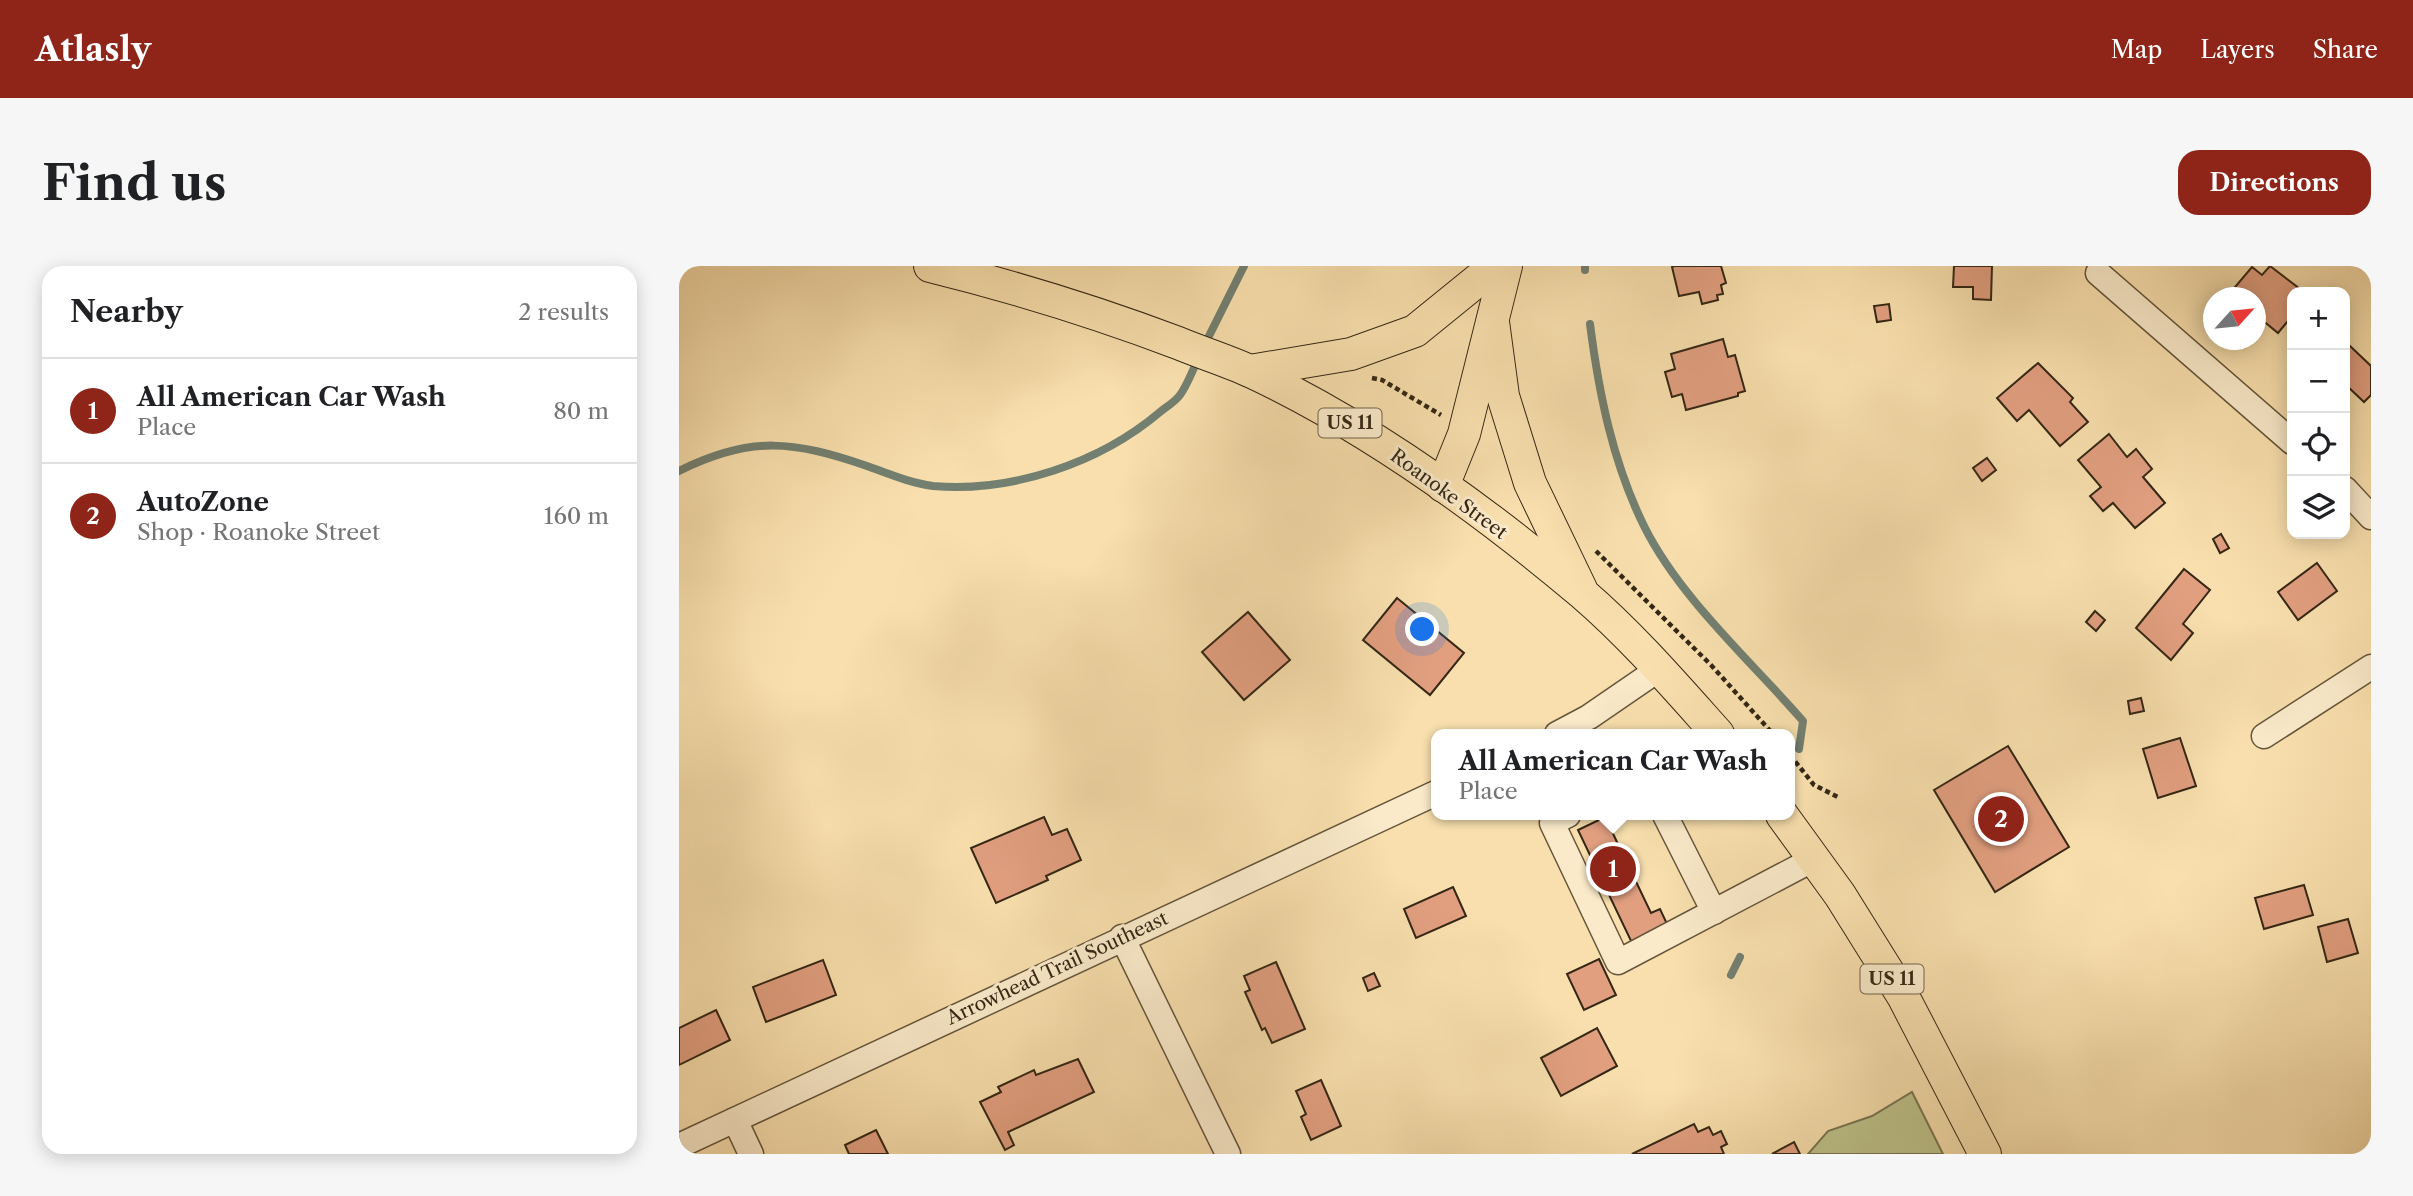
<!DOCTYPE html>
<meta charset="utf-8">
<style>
body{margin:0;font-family:"Libre Caslon Text",serif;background:#f6f6f6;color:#202124}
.controls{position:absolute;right:21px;top:21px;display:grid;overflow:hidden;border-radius:14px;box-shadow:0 4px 18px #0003}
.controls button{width:63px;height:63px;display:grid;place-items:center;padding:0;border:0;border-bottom:2px solid #e0e0e0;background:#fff;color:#202124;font:35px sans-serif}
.compass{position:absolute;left:1524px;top:21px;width:63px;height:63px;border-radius:50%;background:#fff;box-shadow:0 4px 18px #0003;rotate:63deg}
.you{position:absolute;left:744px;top:364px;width:24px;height:24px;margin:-18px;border:5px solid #fff;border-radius:50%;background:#1a73e8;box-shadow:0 0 0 10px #1a73e833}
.badge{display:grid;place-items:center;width:46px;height:46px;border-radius:50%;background:#8f2418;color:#fff;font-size:23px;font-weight:700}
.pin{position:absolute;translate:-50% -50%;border:4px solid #fff;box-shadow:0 2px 7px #0006}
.popup{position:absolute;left:752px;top:463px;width:364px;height:91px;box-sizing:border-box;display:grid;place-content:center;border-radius:14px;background:#fff;filter:drop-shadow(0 2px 5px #0005);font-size:23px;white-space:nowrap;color:#757577}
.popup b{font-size:26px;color:#202124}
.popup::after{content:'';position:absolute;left:50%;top:100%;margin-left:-14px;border:14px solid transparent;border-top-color:#fff}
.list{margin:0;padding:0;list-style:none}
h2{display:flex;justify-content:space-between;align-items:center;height:91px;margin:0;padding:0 28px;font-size:30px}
h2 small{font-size:23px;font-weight:400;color:#757577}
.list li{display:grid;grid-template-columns:46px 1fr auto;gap:21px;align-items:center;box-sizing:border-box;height:105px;padding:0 28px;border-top:2px solid #e0e0e0}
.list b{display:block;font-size:26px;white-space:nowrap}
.list p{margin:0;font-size:23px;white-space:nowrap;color:#757577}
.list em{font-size:23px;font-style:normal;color:#757577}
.icon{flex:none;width:38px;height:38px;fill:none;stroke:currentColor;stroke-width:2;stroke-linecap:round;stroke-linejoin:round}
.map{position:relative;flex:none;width:1692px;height:888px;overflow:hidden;border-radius:21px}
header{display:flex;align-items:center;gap:42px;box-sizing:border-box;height:98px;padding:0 35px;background:#8f2418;color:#fff}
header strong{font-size:33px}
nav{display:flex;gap:38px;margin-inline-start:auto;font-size:24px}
.intro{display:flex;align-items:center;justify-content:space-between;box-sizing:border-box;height:168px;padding:0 42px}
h1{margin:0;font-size:49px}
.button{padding:18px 32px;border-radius:21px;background:#8f2418;color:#fff;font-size:24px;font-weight:700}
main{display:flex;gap:42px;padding:0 42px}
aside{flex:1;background:#fff;border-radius:21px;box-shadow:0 4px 18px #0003}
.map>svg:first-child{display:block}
.green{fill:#bdc28a;stroke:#787450;stroke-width:2}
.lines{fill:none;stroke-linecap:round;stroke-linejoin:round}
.stream{stroke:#738071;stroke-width:8}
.building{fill:#e19f80;stroke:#342715;stroke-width:2}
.minor-casing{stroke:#65553b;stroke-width:27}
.major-casing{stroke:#342715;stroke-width:34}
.path{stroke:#342715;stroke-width:4.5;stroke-dasharray:5 3.5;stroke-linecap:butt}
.minor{stroke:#faeaca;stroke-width:24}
.major{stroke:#f8dfad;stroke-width:32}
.labels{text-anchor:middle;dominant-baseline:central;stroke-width:6;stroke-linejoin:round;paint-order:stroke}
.shield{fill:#faeaca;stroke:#6f624b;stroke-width:2}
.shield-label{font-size:18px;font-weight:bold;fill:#342715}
.street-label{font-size:19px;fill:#342715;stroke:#faeaca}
</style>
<header>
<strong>Atlasly</strong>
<nav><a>Map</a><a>Layers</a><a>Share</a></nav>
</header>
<div class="intro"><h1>Find us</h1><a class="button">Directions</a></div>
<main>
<aside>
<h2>Nearby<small>2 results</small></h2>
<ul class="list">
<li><span class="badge">1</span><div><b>All American Car Wash</b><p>Place</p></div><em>80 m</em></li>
<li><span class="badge">2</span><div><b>AutoZone</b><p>Shop · Roanoke Street</p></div><em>160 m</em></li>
</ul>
</aside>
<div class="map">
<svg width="1692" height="888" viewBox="0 0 1692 888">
<rect width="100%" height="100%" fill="#f8dfad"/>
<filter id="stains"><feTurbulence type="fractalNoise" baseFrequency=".00286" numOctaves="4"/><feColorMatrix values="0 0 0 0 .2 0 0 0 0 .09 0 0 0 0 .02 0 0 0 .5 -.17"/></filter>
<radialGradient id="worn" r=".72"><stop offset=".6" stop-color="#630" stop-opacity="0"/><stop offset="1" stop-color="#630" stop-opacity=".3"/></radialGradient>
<!-- green -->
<path class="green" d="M1233,826L1264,888H1129L1149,865L1193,850Z"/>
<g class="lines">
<!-- stream -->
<g class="stream">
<path d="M906,4V0"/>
<path d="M911,58C920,128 934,198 966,262C1002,333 1072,395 1124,455L1120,483"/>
<path d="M525,80L565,0"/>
<path d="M0,205C72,169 115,175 188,200C210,208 231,217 254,220C332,227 421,197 481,146C487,141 496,136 501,129C509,118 514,103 520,91"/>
<path d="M1052,709L1061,691"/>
</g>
</g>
<!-- building -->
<g class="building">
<path d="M995,0H1042L1047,17L1042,19L1044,28L1038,29L1039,34L1023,38L1020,26L1000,30L993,1Z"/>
<path d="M1275,0H1313L1312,34L1294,33V21H1274Z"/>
<path d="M1591,0L1625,26H1613V50L1599,67L1576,48V32H1556L1551,27L1573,1L1583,9Z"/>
<path d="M1210,38L1212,54L1198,56L1195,40Z"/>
<path d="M1044,73L1049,91L1056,89L1066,125L1059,127V130L1007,144L1003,128L993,131L986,106L996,103L992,88Z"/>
<path d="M1671,80L1692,100V129L1685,136L1666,118V86Z"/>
<path d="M1359,97L1394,132L1391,136L1409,156L1381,180L1350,144L1338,155L1318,132Z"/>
<path d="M1430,168L1448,191L1457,183L1473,203L1464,211L1486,237L1456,262L1434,237L1424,245L1411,230L1422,221L1399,194Z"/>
<path d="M1308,192L1317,204L1303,215L1294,202Z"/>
<path d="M1542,268L1550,282L1541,287L1534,273Z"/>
<path d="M1638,297L1658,325L1619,354L1599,326Z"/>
<path d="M1505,303L1531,324L1504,358L1514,367L1492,394L1457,362Z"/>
<path d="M718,332L785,387L751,429L684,374Z"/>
<path d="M1416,345L1426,354L1417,365L1407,356Z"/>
<path d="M569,346L611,394L565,434L523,386Z"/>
<path d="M1462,432L1465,445L1451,448L1449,435Z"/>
<path d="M1501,472L1517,520L1479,532L1464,483Z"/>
<path d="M1329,480L1390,581L1316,626L1255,524Z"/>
<path d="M365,551L373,569L388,563L402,594L367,610L369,614L317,637L292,582Z"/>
<path d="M926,551L972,647L981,643L989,660L953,677L899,564Z"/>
<path d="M1625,619L1634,649L1585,663L1576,632Z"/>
<path d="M774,621L787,650L737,672L725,643Z"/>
<path d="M1669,653L1679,687L1648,696L1639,661Z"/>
<path d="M920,693L937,729L905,744L888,708Z"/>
<path d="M144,694L157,729L87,756L74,721Z"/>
<path d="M597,696L626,763L593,777L586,762L583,764L566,726L571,724L565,710Z"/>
<path d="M695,707L701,720L689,725L684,712Z"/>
<path d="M37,744L51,774L0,799V762Z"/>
<path d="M918,762L938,800L882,830L862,792Z"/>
<path d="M399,793L415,826L329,866L335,879L326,884L301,836L322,826L319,821L355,804L357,809Z"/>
<path d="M642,814L662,860L632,874L622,851L627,848L617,825Z"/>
<path d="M1015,858L1019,866L1030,861L1034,869L1042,865L1048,878L1042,881L1045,888H953Z"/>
<path d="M197,864L209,888H170L166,879Z"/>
<path d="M1115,876L1121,888H1093Z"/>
</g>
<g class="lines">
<!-- minor casing -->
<g class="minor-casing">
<g id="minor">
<path d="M1419,7L1613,176"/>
<path d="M1666,223L1692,251"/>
<path d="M878,468L910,451L980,403"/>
<path d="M1585,470L1692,401"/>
<path d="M889,549L873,557L939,696L1135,593"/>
<path d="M986,549L1035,646"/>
<path d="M443,671L549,888"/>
<path d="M56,854L72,888"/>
<path d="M0,880L757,527"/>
</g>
</g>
<!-- major casing -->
<g class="major-casing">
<g id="major">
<path d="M251,0C336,21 417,46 499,77C523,87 549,95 573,106C692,162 802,242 903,327C952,369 996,420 1039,468"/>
<path d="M814,56L824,130L851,217L902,323"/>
<path d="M571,105L672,88L736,65L816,0"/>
<path d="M764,220L785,168L827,0"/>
<path d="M1103,549L1161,629L1224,730L1306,888"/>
</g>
</g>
<!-- path -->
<g class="path">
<path d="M693,112L703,114L762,149"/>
<path d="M917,285L1032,399L1094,468"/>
<path d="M1111,489L1135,519L1159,531"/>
</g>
<!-- minor -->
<use href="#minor" class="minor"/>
<!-- major -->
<use href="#major" class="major"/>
</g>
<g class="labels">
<!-- shield labels -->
<g class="shield">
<rect x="639.5" y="142.5" width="63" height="29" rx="5"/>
<rect x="1181.5" y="698.5" width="63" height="29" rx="5"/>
</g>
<g class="shield-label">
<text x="671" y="157">US 11</text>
<text x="1213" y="713">US 11</text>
</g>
<!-- street labels -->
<g class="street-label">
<text transform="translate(770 228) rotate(36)">Roanoke Street</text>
<text transform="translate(378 702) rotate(-25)">Arrowhead Trail Southeast</text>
</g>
</g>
<rect width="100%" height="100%" filter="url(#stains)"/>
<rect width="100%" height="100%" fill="url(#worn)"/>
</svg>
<div class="controls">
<button>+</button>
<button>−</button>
<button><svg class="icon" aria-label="locate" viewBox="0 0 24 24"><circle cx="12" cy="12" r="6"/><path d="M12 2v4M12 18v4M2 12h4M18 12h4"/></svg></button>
<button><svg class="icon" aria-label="layers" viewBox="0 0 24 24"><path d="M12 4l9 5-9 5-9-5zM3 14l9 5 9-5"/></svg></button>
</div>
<svg class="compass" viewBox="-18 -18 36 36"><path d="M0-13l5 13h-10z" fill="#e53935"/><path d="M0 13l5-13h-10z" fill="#757577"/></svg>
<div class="you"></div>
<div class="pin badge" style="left:934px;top:603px">1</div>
<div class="popup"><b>All American Car Wash</b>Place</div>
<div class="pin badge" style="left:1322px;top:553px">2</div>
</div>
</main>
